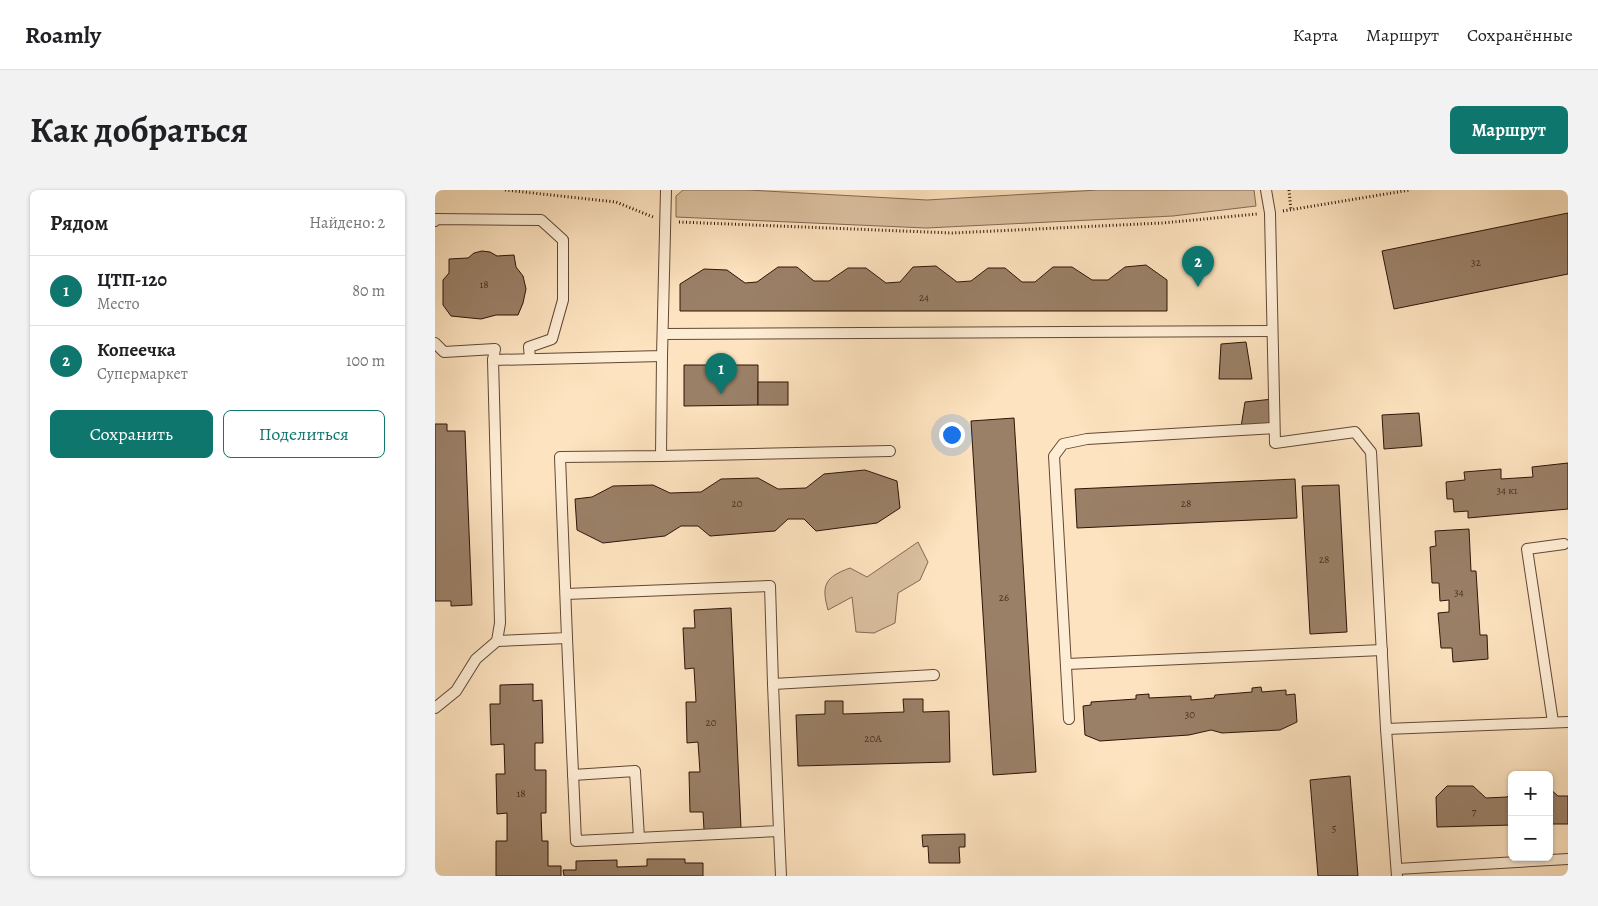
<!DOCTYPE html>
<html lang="ru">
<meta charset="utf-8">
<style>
body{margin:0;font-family:Alegreya,serif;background:#f2f2f2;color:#202124}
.controls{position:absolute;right:15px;bottom:15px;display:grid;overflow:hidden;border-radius:8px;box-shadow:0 1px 4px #0004}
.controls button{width:45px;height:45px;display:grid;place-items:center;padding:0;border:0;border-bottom:1px solid #e0e0e0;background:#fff;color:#202124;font:25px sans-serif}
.you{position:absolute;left:516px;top:244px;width:18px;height:18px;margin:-12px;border:4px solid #fff;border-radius:50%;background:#1a73e8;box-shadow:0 0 0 8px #1a73e833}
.badge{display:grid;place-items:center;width:32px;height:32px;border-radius:50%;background:#0f766e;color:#fff;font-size:16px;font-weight:700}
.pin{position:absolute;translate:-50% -41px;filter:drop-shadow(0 1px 2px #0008)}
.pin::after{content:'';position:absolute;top:26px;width:18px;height:15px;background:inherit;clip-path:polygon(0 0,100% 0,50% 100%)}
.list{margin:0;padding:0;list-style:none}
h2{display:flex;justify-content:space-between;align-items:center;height:65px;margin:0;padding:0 20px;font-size:21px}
h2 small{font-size:16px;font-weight:400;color:#757577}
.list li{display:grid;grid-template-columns:32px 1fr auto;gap:15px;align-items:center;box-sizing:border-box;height:70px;padding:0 20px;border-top:1px solid #e0e0e0}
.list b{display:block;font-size:19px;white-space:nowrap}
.list p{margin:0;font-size:16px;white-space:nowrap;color:#757577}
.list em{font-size:16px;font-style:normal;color:#757577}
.actions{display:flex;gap:10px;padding:15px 20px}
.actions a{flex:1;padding:11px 0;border:1px solid #0f766e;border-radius:8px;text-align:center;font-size:18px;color:#0f766e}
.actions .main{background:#0f766e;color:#fff}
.map{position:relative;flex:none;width:1133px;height:686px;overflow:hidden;border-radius:8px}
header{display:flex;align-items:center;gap:30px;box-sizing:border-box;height:70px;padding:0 25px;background:#fff;border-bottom:1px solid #e0e0e0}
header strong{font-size:24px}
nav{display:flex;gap:28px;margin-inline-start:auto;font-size:18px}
.intro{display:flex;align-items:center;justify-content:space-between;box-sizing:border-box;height:120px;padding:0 30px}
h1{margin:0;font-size:35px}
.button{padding:12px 22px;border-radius:8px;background:#0f766e;color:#fff;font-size:18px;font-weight:700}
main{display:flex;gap:30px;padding:0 30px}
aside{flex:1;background:#fff;border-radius:8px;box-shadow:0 1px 4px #0004}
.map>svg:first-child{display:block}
.green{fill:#dac0a0;stroke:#846a54}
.building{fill:#9a8067;stroke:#2e1507}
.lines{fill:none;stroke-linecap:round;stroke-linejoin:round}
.lane-casing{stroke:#624835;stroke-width:12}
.path{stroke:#2e1507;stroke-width:3;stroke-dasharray:1 2.5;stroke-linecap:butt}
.lane{stroke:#feedd5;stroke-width:10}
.labels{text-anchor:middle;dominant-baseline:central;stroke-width:4;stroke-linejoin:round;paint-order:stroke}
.number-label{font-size:11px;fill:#49301f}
</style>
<header>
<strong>Roamly</strong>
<nav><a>Карта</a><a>Маршрут</a><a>Сохранённые</a></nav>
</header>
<div class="intro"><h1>Как добраться</h1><a class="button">Маршрут</a></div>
<main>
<aside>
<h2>Рядом<small>Найдено: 2</small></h2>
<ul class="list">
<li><span class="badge">1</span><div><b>ЦТП-120</b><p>Место</p></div><em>80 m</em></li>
<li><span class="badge">2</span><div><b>Копеечка</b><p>Супермаркет</p></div><em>100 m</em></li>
</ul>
<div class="actions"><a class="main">Сохранить</a><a>Поделиться</a></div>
</aside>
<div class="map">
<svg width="1133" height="686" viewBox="0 0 1133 686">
<rect width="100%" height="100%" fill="#fde3bf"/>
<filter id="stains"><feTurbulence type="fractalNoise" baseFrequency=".004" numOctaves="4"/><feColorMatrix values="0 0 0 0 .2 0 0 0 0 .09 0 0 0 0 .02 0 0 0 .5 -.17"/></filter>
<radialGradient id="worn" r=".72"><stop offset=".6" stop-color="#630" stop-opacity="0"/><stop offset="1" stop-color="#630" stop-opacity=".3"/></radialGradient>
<!-- green -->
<g class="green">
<path d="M248,0H313L492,10L663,0H819L821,16L738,26L491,38L241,27V6Z"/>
<path d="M483,352L493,372L485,390L463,403L460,433L439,443L421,442L417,407L393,420C386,395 390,387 415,378L432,387Z"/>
</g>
<!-- building -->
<g class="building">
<path d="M1133,23V84L959,119L947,61Z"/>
<path d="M47,61L55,62L62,66L79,65L81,77L88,86L91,99L88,113L83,125H61L46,129L16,126L8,115V90L14,83V69L33,68L39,63Z"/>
<path d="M711,75L732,90V121H245V94L269,79L292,80L310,93L322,92L343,77H362L379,91H394L413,78H431L451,93L465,92L478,77L501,76L522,92L536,91L553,78H570L587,92H600L618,77H637L657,90H673L690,77Z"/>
<path d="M811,152L817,189H784L786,154Z"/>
<path d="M249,175H323V215L249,216Z"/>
<rect x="323" y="192" width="30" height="23"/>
<path d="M838,209V235L806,237L810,212Z"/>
<path d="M984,223L987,256L949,259L947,225Z"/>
<path d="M579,228L601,582L558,585L536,231Z"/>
<path d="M0,234H12V241H30L37,415L16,416V411H0Z"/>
<path d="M1133,273V319L1033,328V321L1019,322L1018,309H1012L1011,292L1030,290L1029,282L1066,279V289L1098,287L1097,277Z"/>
<path d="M430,280L462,291L465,318L442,333L381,341L369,329H353L340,341L275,346L263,336H246L230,346L168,353L142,340L140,309L157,307L178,296L218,295L235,303L266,302L286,289L323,288L343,299L371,298L389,284Z"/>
<path d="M860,289L862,328L642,338L640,299Z"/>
<path d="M904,295L912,442L875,444L867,296Z"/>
<path d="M1034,339L1036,381H1041L1045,445H1052L1053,469L1018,472L1017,458H1006L1003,423L1014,422V410L1005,411L1004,393H997L995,357L1001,356L1000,341Z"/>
<path d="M296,418L306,638L269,640L268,622H255L254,582H265L263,552L252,553L251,512H261L259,478L250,479L248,438H260L259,420Z"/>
<path d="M98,494V511L107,510L108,553H100V580H111V623H106L107,651H113V676H126V686H61V651H72V623L62,624L61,584H70L69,554L56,555L55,514H65V495Z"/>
<path d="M826,497L827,502L851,500V505L860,504L862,532L845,540L787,543L776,540L754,545L665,551L650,545L648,516L656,515V512L701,509V505L714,504V508L756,506V510L779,508L780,505L817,502V498Z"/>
<path d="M468,509H488V522L514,521L515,572L363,576L361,525L390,524V511H408V524L469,522Z"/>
<path d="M915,586L923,686H883L875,590Z"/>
<path d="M1012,596H1038L1051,608L1072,607L1077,602V635L1002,637L1001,607Z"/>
<path d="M1114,598L1123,606H1133V634H1114Z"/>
<path d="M530,644V657H524L525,673H494L493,656L488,657L487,645Z"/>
<path d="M212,669H250V673H268V686H129L128,680H141V671L182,670V677L212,676Z"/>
</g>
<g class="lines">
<!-- lane casing -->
<g class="lane-casing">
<g id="lane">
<path d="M831,0L835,23L840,253L920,242L936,262L951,539L962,686"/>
<path d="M0,31L1,29L106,30L128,50V110L117,149L94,157L95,169"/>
<path d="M228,144L837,141"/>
<path d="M0,153L9,162L60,159L58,170"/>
<path d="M226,266L455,261"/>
<path d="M131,404L335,396L338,494"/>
<path d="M132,448L141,651L344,641L338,494L499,485"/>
<path d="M62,451L132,448L125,267L226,266L227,166"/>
<path d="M632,474L947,460"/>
<path d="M0,518L21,501L41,469L62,451L65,433L58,170L227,166L231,0"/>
<path d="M634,529L619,266L628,254L652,249L839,238"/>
<path d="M1118,532L1092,359L1129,354"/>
<path d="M951,539L1133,532"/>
<path d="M138,585L200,581L204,648"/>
<path d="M344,641L346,686"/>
<path d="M962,679L1133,669"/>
</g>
</g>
<!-- path -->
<g class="path">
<path d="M70,0L181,12L218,27"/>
<path d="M854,0L856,20"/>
<path d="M848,21L975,0"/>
<path d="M244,32L517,43L727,33L822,24"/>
</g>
<!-- lane -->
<use href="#lane" class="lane"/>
</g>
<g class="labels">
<!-- number labels -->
<g class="number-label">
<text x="1041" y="72">32</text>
<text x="49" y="94">18</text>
<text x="489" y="107">24</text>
<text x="1072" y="300">34 к1</text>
<text x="302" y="313">20</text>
<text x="751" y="313">28</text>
<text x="889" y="369">28</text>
<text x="1024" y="402">34</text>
<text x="569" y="407">26</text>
<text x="755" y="524">30</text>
<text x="276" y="532">20</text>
<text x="438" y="548">20А</text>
<text x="86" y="603">18</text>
<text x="1039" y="621">7</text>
<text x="899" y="638">5</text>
</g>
</g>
<rect width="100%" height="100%" filter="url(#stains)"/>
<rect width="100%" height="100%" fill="url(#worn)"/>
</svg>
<div class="controls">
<button>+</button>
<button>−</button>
</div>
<div class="you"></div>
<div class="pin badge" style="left:286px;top:204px">1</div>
<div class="pin badge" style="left:763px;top:97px">2</div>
</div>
</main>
